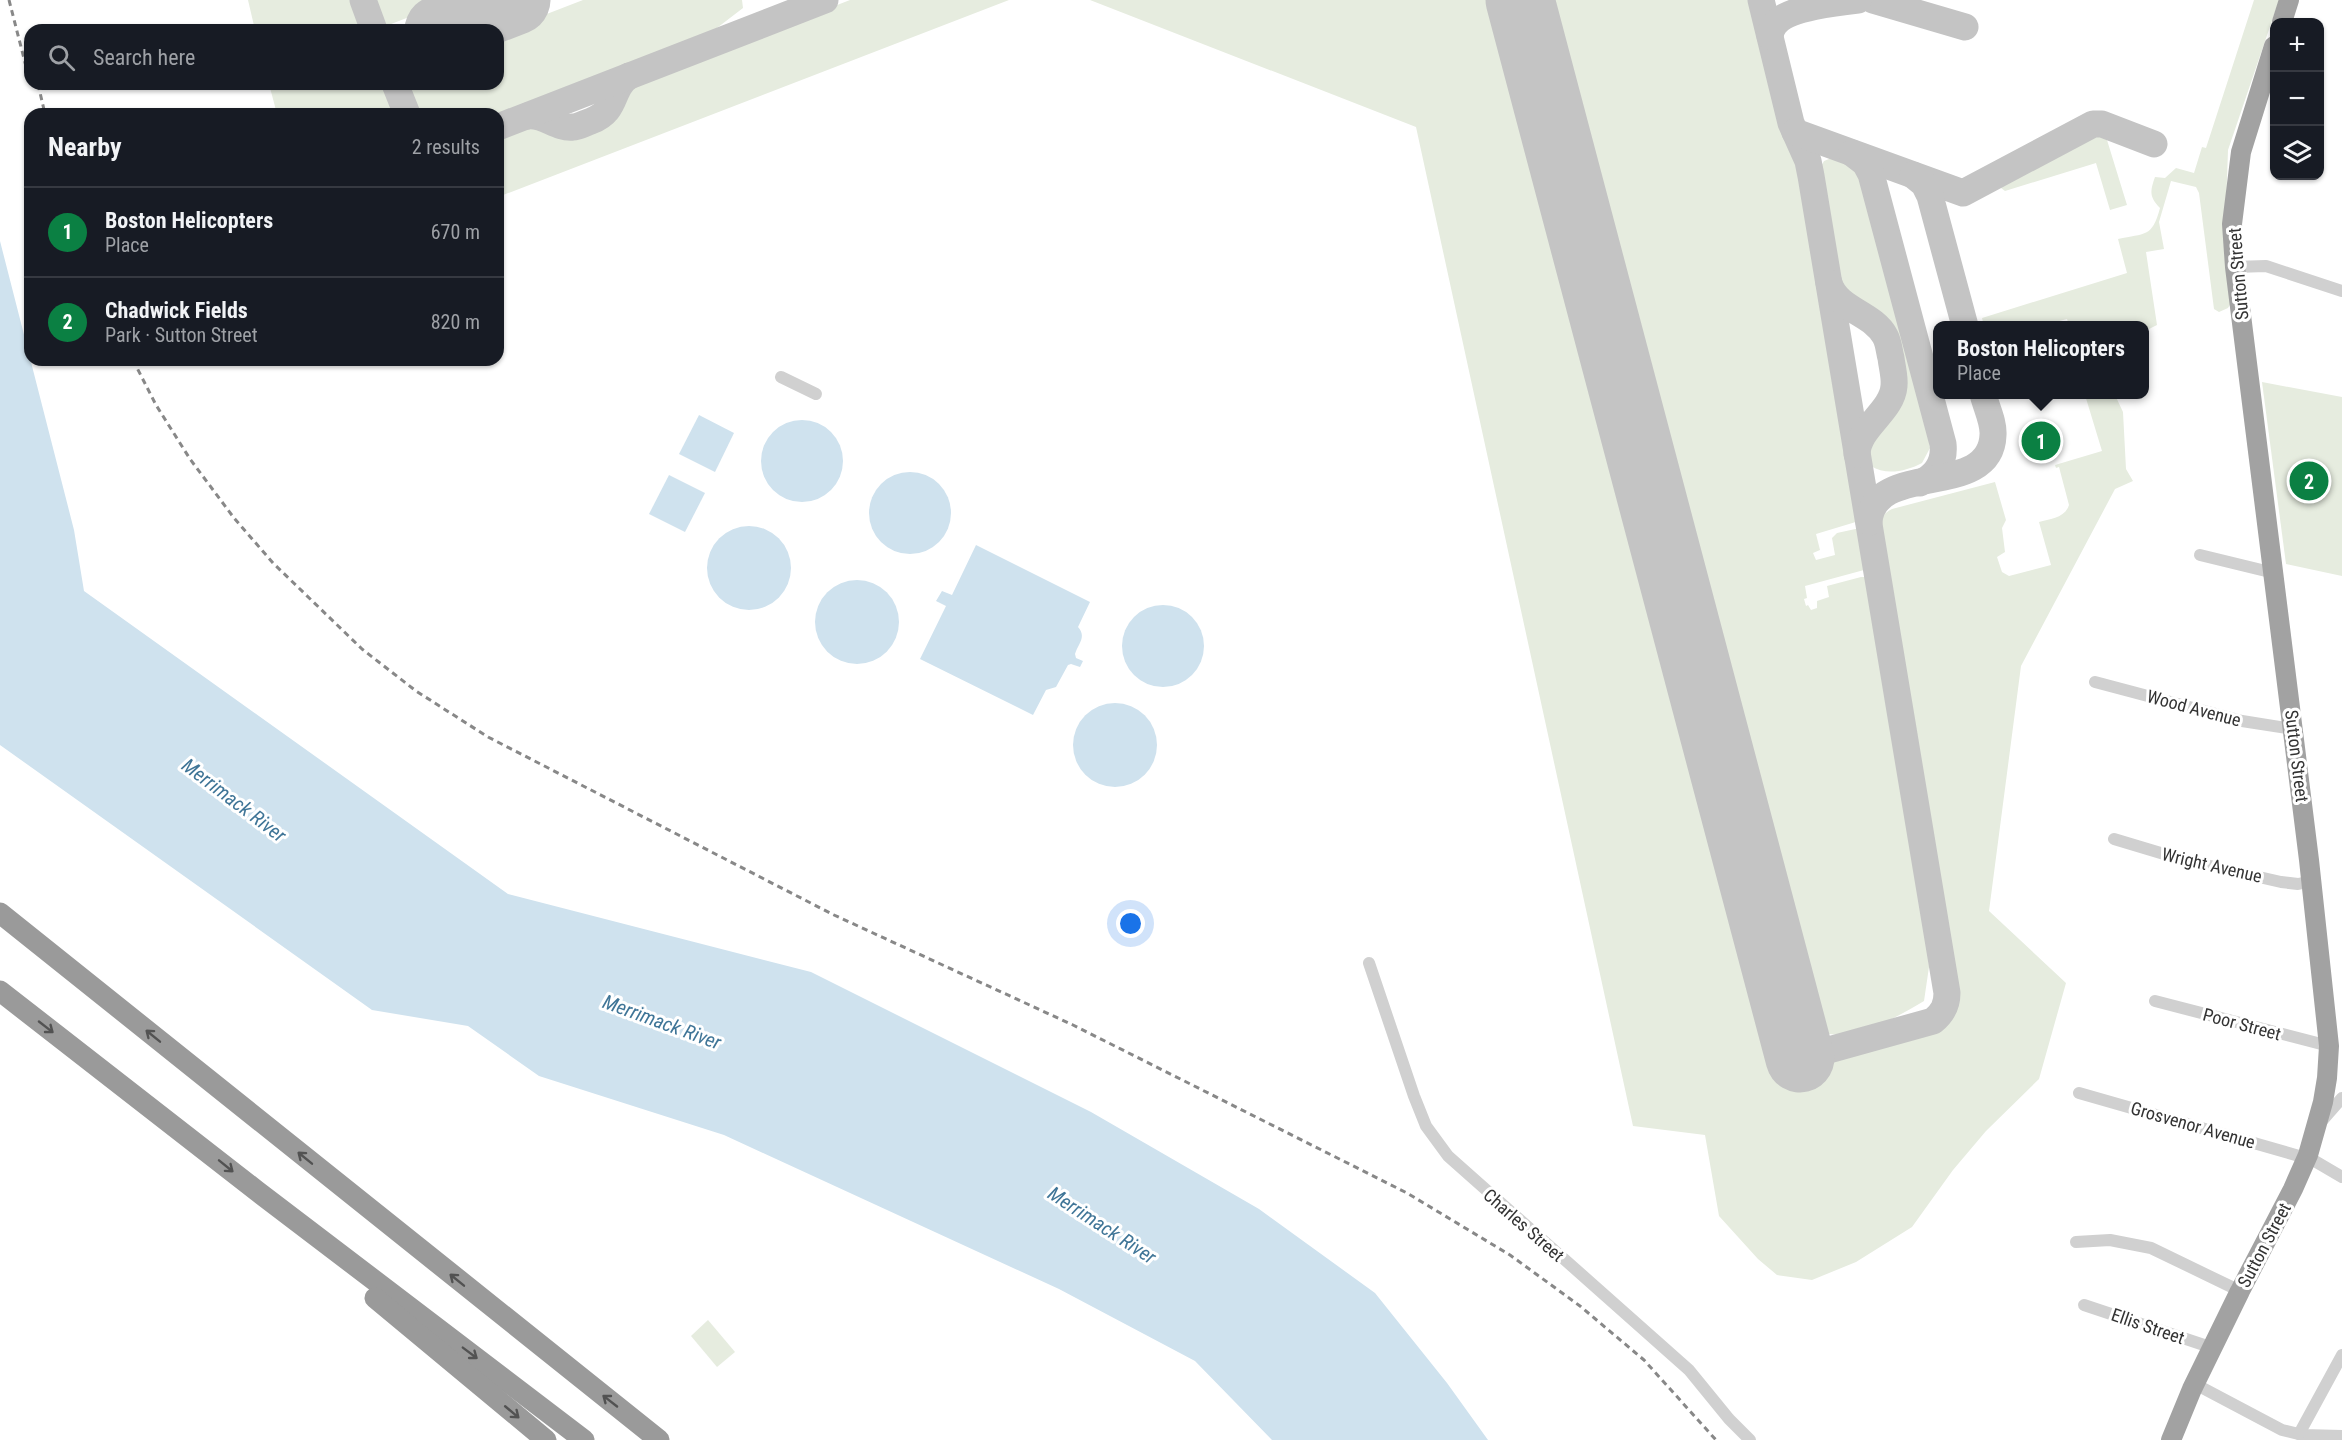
<!DOCTYPE html>
<meta charset="utf-8">
<style>
body{margin:0;font-family:"Roboto Condensed",sans-serif;background:#242831;color:#f1f3f6}
.controls{position:absolute;right:18px;top:18px;display:grid;overflow:hidden;border-radius:12px;box-shadow:0 2px 4px #0004}
.controls button{width:54px;height:54px;display:grid;place-items:center;padding:0;border:0;border-bottom:2px solid #363941;background:#171b24;color:#f1f3f6;font:30px sans-serif}
.you{position:absolute;left:1131px;top:924px;width:21px;height:21px;margin:-15px;border:4px solid #fff;border-radius:50%;background:#1a73e8;box-shadow:0 0 0 9px #1a73e833}
.badge{display:grid;place-items:center;width:39px;height:39px;border-radius:50%;background:#0b8043;color:#fff;font-size:20px;font-weight:700}
.pin{position:absolute;translate:-50% -50%;border:3px solid #fff;box-shadow:0 2px 6px #0006}
.popup{position:absolute;left:1933px;top:321px;width:216px;height:78px;box-sizing:border-box;display:grid;place-content:center;border-radius:12px;background:#171b24;filter:drop-shadow(0 2px 4px #0005);font-size:20px;white-space:nowrap;color:#9ea1a6}
.popup b{font-size:22px;color:#f1f3f6}
.popup::after{content:'';position:absolute;left:50%;top:100%;margin-left:-12px;border:12px solid transparent;border-top-color:#171b24}
.list{margin:0;padding:0;list-style:none}
h2{display:flex;justify-content:space-between;align-items:center;height:78px;margin:0;padding:0 24px;font-size:26px}
h2 small{font-size:20px;font-weight:400;color:#9ea1a6}
.list li{display:grid;grid-template-columns:39px 1fr auto;gap:18px;align-items:center;box-sizing:border-box;height:90px;padding:0 24px;border-top:2px solid #363941}
.list b{display:block;font-size:22px;white-space:nowrap}
.list p{margin:0;font-size:20px;white-space:nowrap;color:#9ea1a6}
.list em{font-size:20px;font-style:normal;color:#9ea1a6}
.icon{flex:none;width:33px;height:33px;fill:none;stroke:currentColor;stroke-width:2;stroke-linecap:round;stroke-linejoin:round}
.map{position:relative;flex:none;width:2342px;height:1440px;overflow:hidden}
.search{position:absolute;background:#171b24;box-shadow:0 2px 4px #0004;left:24px;top:24px;width:480px;height:66px;display:flex;align-items:center;gap:15px;box-sizing:border-box;padding:0 21px;border-radius:18px;color:#9ea1a6;font-size:22px}
.panel{position:absolute;background:#171b24;box-shadow:0 2px 4px #0004;left:24px;top:108px;width:480px;height:258px;border-radius:18px}
.map>svg:first-child{display:block}
.green{fill:#e6ecdf}
.water{fill:#cfe2ee}
.lines{fill:none;stroke-linecap:round;stroke-linejoin:round}
.taxiway{stroke:#c4c4c4;stroke-width:27}
.runway{stroke:#c4c4c4;stroke-width:69}
.minor{stroke:#d0d0d0;stroke-width:12}
.trunk{stroke:#a2a2a2;stroke-width:20}
.motorway{stroke:#9a9a9a;stroke-width:21}
.rail{stroke:#888;stroke-width:3;stroke-dasharray:6 4.5;stroke-linecap:butt}
.oneway{stroke:#525252}
.labels{text-anchor:middle;dominant-baseline:central;stroke-width:6;stroke-linejoin:round;paint-order:stroke}
.street-label{font-size:18px;fill:#333;stroke:#fff}
.water-label{font-size:20px;font-style:italic;fill:#3f7597;stroke:#fff}
</style>
<div class="map">
<svg width="2342" height="1440" viewBox="0 0 2342 1440">
<rect width="100%" height="100%" fill="#fff"/>
<!-- green -->
<g class="green">
<path d="M248,0H353L365,30H255Z"/>
<path d="M371,0H453L386,26L376,14Z"/>
<path d="M583,0H742L743,8L713,31L624,69L498,119V114H415L403,84H498V33Z"/>
<path d="M850,0H1009L498,197V137L535,123L568,138L613,121L629,86Z"/>
<path d="M1090,0H1494L1776,1071L1821,1061L1933,1030C1954,1019 1956,1001 1953,979L1878,534C1877,522 1882,514 1892,509L1995,482L2006,520L2002,528L2005,552L1997,557L2002,572L2009,576L2051,565L2039,522C2050,519 2065,518 2069,505L2059,467L2056,468L2055,465L2102,451L2085,395H2115L2123,412L2126,469L2133,481L2115,489L2021,666L1989,911L2066,983L2039,1079L1986,1131L1953,1170L1912,1227L1856,1262L1812,1280L1777,1275L1758,1259L1719,1216L1705,1135L1633,1126L1416,127Z"/>
<path d="M1543,0H1753L1772,75L1802,175L1859,521L1816,534L1820,550L1813,553L1816,560L1835,555L1832,538L1837,533L1860,528L1867,567L1864,570L1805,586L1807,598L1804,599L1806,606L1808,605L1811,610L1817,608V601L1829,597L1827,586L1861,577H1869L1908,811L1928,948L1929,967L1924,1001C1894,1019 1854,1042 1818,1032L1816,1029Z"/>
<path d="M2254,0H2279L2228,150L2225,237L2231,303L2228,308L2219,312L2214,309L2199,193L2196,187L2171,181L2159,222L2164,249L2146,252L2157,325L2145,331L2144,326L2069,325L2067,319L2044,325L1984,326L1982,318L2127,273L2118,239C2145,233 2152,238 2160,208C2149,197 2150,191 2155,177L2165,178L2176,168L2194,173L2202,147L2206,148Z"/>
<path d="M269,84H386L398,114H277Z"/>
<path d="M2096,132L2104,135L2107,140L2127,205L2110,210L2096,163L2005,191L1997,185Z"/>
<path d="M1834,157L1850,161L1858,170L1929,441L1930,448L1922,463C1907,471 1886,476 1871,466L1864,448L1905,392L1894,330L1837,286L1819,170L1824,161Z"/>
<path d="M2262,382L2342,397V576L2286,564Z"/>
<path d="M708,1320L735,1352L717,1367L691,1336Z"/>
</g>
<!-- water -->
<g class="water">
<path d="M0,241L74,530L84,591L508,894L811,972L1091,1112L1259,1209L1375,1293L1447,1383L1488,1440H1272L1195,1361L1059,1289L724,1135L539,1076L468,1026L372,1010L0,745Z"/>
<path d="M699,415L734,433L715,472L679,454Z"/>
<circle cx="802" cy="461" r="41"/>
<circle cx="910" cy="513" r="41"/>
<path d="M669,475L705,493L685,532L649,514Z"/>
<circle cx="749" cy="568" r="42"/>
<path d="M976,545L1090,602L1078,627C1087,637 1078,644 1075,654L1076,658L1083,661L1080,667L1071,664L1068,665L1056,687L1046,690L1033,715L920,659L946,606L936,601L942,591L952,595Z"/>
<circle cx="857" cy="622" r="42"/>
<circle cx="1163" cy="646" r="41"/>
<circle cx="1115" cy="745" r="42"/>
</g>
<g class="lines">
<!-- taxiway -->
<g class="taxiway">
<path d="M363,0L374,30"/>
<path d="M1761,0L1791,123L1808,161L1811,176L1947,993C1947,1005 1943,1013 1933,1021L1800,1058"/>
<path d="M1873,0L1965,27"/>
<path d="M1770,36C1771,31 1773,26 1776,23C1788,8 1839,2 1858,0"/>
<path d="M395,84L407,114"/>
<path d="M528,116C544,114 557,129 573,127C579,127 585,123 591,121C619,110 609,90 629,76"/>
<path d="M498,127L825,0"/>
<path d="M1795,132L1963,193L2093,124H2102L2154,144"/>
<path d="M1852,153L1865,163L1871,174L1943,444C1945,462 1936,476 1920,483"/>
<path d="M1913,175L1924,184L1930,196L1965,326"/>
<path d="M1829,283C1837,310 1873,313 1885,336C1889,343 1889,351 1891,358C1892,367 1895,377 1894,386C1892,412 1858,427 1857,454"/>
<path d="M1869,522C1873,460 1991,500 1993,435C1994,422 1986,407 1983,394"/>
</g>
<!-- runway -->
<g class="runway">
<path d="M1520,0L1800,1058"/>
<path d="M439,30L516,0"/>
</g>
<!-- minor -->
<g class="minor">
<path d="M2235,267L2266,266L2342,291"/>
<path d="M781,377L816,394"/>
<path d="M2200,555L2274,573"/>
<path d="M2095,682L2242,721L2293,729"/>
<path d="M2114,839L2184,860L2281,882L2298,884L2312,881"/>
<path d="M1369,963L1414,1096L1426,1126L1448,1156L1689,1370L1729,1419L1750,1440"/>
<path d="M2155,1001L2329,1046"/>
<path d="M2079,1093L2313,1160L2342,1177"/>
<path d="M2320,1123L2342,1098"/>
<path d="M2076,1242L2110,1240L2151,1248L2240,1291"/>
<path d="M2084,1305L2213,1348"/>
<path d="M2195,1384L2282,1430L2303,1435L2342,1436"/>
<path d="M2299,1434L2342,1355"/>
</g>
<!-- trunk -->
<g class="trunk">
<path d="M2282,22L2289,0"/>
<path d="M2171,1440L2192,1389L2240,1291L2293,1189L2308,1155L2323,1102L2327,1078L2329,1046L2309,860L2235,267L2232,224L2241,152L2274,46"/>
</g>
<!-- motorway -->
<g class="motorway">
<path d="M0,913L659,1440"/>
<path d="M0,991L257,1191L584,1440"/>
<path d="M375,1298L546,1440"/>
</g>
<!-- rail -->
<g class="rail">
<path d="M9,0L30,82"/>
<path d="M38,84L45,114"/>
<path d="M133,360L156,405L190,459L234,518L273,563L362,649L416,691L488,737L834,915L1073,1025L1407,1193L1510,1255L1580,1306L1644,1360L1716,1440"/>
</g>
</g>
<!-- one-way arrows -->
<defs><path id="oneway-shaft" d="M-6 0H5M1.5-3L5.5 0L1.5 3" fill="none" stroke-width="1.6" stroke-linecap="round" stroke-linejoin="round" transform="scale(1.5)"/></defs>
<g class="oneway">
<use href="#oneway-shaft" transform="translate(46 1027) rotate(38)"/>
<use href="#oneway-shaft" transform="translate(153 1036) rotate(-141)"/>
<use href="#oneway-shaft" transform="translate(305 1158) rotate(-141)"/>
<use href="#oneway-shaft" transform="translate(226 1166) rotate(39)"/>
<use href="#oneway-shaft" transform="translate(457 1280) rotate(-141)"/>
<use href="#oneway-shaft" transform="translate(470 1353) rotate(37)"/>
<use href="#oneway-shaft" transform="translate(610 1401) rotate(-142)"/>
<use href="#oneway-shaft" transform="translate(512 1412) rotate(40)"/>
</g>
<g class="labels">
<!-- street labels -->
<g class="street-label">
<text transform="translate(2238 274) rotate(-95)">Sutton Street</text>
<text transform="translate(2194 708) rotate(15)">Wood Avenue</text>
<text transform="translate(2297 756) rotate(83)">Sutton Street</text>
<text transform="translate(2212 865) rotate(13)">Wright Avenue</text>
<text transform="translate(2242 1024) rotate(15)">Poor Street</text>
<text transform="translate(2193 1125) rotate(16)">Grosvenor Avenue</text>
<text transform="translate(1524 1225) rotate(41)">Charles Street</text>
<text transform="translate(2264 1245) rotate(-62)">Sutton Street</text>
<text transform="translate(2148 1326) rotate(19)">Ellis Street</text>
</g>
<!-- water labels -->
<g class="water-label">
<text transform="translate(234 800) rotate(37)">Merrimack River</text>
<text transform="translate(662 1022) rotate(20)">Merrimack River</text>
<text transform="translate(1102 1225) rotate(33)">Merrimack River</text>
</g>
</g>
</svg>
<div class="controls">
<button>+</button>
<button>−</button>
<button><svg class="icon" aria-label="layers" viewBox="0 0 24 24"><path d="M12 4l9 5-9 5-9-5zM3 14l9 5 9-5"/></svg></button>
</div>
<div class="you"></div>
<div class="pin badge" style="left:2041px;top:441px">1</div>
<div class="popup"><b>Boston Helicopters</b>Place</div>
<div class="pin badge" style="left:2309px;top:481px">2</div>
<div class="search"><svg class="icon" aria-label="search" viewBox="0 0 24 24"><circle cx="10" cy="10" r="6"/><path d="M15 15l6 6"/></svg>Search here</div>
<section class="panel">
<h2>Nearby<small>2 results</small></h2>
<ul class="list">
<li><span class="badge">1</span><div><b>Boston Helicopters</b><p>Place</p></div><em>670 m</em></li>
<li><span class="badge">2</span><div><b>Chadwick Fields</b><p>Park · Sutton Street</p></div><em>820 m</em></li>
</ul>
</section>
</div>
